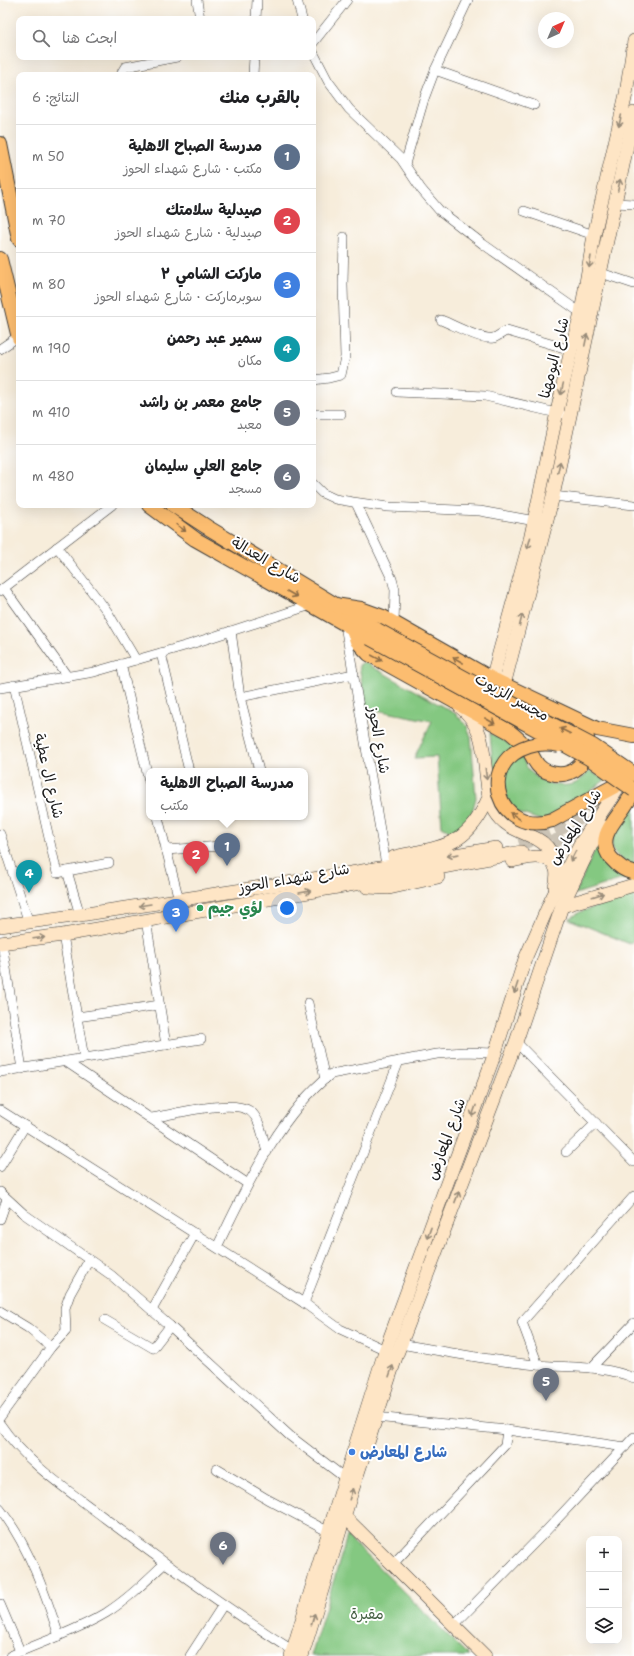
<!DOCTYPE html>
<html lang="ar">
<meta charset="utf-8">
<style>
body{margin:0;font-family:"Shantell Sans","Playpen Sans Arabic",sans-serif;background:#f6f6f6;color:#202124;direction:rtl}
.controls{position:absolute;right:12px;bottom:12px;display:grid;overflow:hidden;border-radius:8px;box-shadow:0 4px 16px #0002}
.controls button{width:36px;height:36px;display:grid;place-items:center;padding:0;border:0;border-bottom:1px solid #e0e0e0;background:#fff;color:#202124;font:20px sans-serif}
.compass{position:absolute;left:538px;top:12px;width:36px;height:36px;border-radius:50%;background:#fff;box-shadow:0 4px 16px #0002;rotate:44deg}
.you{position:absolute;left:287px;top:908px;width:14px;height:14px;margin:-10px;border:3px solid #fff;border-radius:50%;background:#1a73e8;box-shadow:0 0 0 6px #1a73e833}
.badge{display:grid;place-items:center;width:26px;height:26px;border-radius:50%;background:#c8321e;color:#fff;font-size:13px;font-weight:700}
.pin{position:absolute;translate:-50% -33px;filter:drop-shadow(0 1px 2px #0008)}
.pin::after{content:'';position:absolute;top:21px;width:14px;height:12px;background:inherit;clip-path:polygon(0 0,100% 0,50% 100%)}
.popup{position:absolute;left:146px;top:768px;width:162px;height:52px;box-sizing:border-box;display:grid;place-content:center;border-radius:8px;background:#fff;filter:drop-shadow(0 1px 3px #0005);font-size:13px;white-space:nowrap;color:#757577}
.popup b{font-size:15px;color:#202124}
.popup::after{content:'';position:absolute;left:50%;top:100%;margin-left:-8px;border:8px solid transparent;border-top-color:#fff}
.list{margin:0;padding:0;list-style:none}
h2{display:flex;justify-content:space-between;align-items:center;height:52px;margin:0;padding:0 16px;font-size:17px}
h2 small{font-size:13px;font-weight:400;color:#757577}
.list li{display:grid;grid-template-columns:26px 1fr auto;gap:12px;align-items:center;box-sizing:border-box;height:64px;padding:0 16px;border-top:1px solid #e0e0e0}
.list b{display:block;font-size:15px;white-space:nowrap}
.list p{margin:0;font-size:13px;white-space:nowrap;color:#757577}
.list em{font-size:13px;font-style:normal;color:#757577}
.icon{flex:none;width:22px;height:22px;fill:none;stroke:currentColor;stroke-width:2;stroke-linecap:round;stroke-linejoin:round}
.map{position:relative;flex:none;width:634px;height:1656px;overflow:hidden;direction:ltr}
.search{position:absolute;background:#fff;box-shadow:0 4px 16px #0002;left:16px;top:16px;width:300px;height:44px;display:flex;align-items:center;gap:10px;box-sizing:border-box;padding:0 14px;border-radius:8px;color:#757577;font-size:15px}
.panel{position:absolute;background:#fff;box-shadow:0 4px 16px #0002;left:16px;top:72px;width:300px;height:436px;border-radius:8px;direction:rtl}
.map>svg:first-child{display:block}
.green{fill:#84c881;stroke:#50724e}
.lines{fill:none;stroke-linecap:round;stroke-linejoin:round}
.secondary-tunnel{stroke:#cbc3b5;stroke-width:13;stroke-dasharray:13 6;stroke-linecap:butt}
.street-casing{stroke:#3d3b39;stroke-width:10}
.secondary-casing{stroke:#3d3b39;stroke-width:14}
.primary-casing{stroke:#3d3b39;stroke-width:16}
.street{stroke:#fff;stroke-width:9}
.secondary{stroke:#fee5c5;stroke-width:13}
.primary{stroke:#fcbd6f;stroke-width:14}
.primary-bridge-casing{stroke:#3d3b39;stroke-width:16;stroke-linecap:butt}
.primary-bridge{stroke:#fcbd6f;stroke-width:14}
.oneway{stroke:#988b79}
.oneway2{stroke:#8c6c46}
.leisure-dot{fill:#2e9e5b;stroke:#fff;stroke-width:1.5}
.shop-dot{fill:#3f7fe0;stroke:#fff;stroke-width:1.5}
.labels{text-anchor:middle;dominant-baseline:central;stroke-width:4;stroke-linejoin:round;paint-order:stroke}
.street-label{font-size:15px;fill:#1c1c1c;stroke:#fff}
.leisure-label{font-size:15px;font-weight:bold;fill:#27864d;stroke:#fff;text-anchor:start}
.shop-label{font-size:15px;font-weight:bold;fill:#366cbe;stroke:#fff;text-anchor:start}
.park-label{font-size:15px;fill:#466144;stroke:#fff}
</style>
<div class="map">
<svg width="634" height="1656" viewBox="0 0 634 1656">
<rect width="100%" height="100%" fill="#fff"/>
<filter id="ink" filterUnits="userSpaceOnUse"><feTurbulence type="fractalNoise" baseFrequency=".025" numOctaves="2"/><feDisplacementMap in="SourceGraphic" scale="8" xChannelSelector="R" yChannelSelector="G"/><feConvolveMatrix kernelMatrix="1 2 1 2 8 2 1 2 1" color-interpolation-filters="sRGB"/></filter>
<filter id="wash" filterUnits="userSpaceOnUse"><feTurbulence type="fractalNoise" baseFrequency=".012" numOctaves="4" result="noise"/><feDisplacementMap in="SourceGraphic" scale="16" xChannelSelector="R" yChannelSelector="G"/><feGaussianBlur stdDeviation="0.9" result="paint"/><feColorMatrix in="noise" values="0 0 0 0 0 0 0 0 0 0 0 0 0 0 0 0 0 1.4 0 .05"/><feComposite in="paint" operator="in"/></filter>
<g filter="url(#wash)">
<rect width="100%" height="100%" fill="#f7eddb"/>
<!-- green -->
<g class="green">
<path d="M364,662L456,714L467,726L471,737L476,798L471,816L453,833L442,827L437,757L414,758L432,721L366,708L359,665Z"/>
<path d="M490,733C497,738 507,741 514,747C522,753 523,762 529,770C539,783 560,789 576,783C581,780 586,774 590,771L605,780L567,809L543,821L516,812L494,783Z"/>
<path d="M632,805L634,807V866C595,850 616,829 632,805Z"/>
<path d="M598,843C600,862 610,870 626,878L575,894Z"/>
<path d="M634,894V939L630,944L569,919L580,912Z"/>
<path d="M347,1536L469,1656H311Z"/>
</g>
</g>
<g filter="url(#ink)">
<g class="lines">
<!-- secondary-tunnel -->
<g class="secondary-tunnel">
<path d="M552,842C576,833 598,821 615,802C622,795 627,788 634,781"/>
<path d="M519,844C553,834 583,820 610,797"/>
</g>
<!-- street casing -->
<g class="street-casing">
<g id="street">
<path d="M197,0L200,19"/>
<path d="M297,0L302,19"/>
<path d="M256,19L257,0"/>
<path d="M313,43L347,0"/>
<path d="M313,52L328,81L349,109L401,159L421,189L439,210L483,244L581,313"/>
<path d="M435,70L534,105"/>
<path d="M123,75L122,72L125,67L177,57"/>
<path d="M253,75L254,57"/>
<path d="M405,164L424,99L435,70L468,0"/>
<path d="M615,203L634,204"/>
<path d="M524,211L594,235"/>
<path d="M601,273L634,284"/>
<path d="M441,320C454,325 480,340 493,338C498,337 502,332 507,331L571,350"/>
<path d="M0,349L19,336"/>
<path d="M313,380L329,378L341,375L345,357L343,285L344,237"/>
<path d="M397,392L485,396L561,414"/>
<path d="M313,414H341"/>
<path d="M313,484L322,493L335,499L353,502L388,507L480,511L535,521"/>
<path d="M553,496L634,505"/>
<path d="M356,503L392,579L395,590L394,624"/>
<path d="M57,547L107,611L136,660"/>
<path d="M4,588L67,676"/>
<path d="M0,591L112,505"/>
<path d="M345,625L385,859"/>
<path d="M231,631L240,697L259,771"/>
<path d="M161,653L189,771"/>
<path d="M121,664L149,781"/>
<path d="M14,685L57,873L109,863"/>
<path d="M0,688L94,672L188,645L311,605"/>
<path d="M240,697L354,674"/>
<path d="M158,817L179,900"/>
<path d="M0,834L29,923"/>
<path d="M166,850L221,846"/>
<path d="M67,871L80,915"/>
<path d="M146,920L166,1045"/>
<path d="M63,935L84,1058"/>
<path d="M2,943L22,1069"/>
<path d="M308,1003L325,1079"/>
<path d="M77,1017L160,1005"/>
<path d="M516,1042L634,1162"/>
<path d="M65,1061L248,1184"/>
<path d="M0,1072L201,1039"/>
<path d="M0,1110L304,1303L340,1329L390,1352"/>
<path d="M150,1118C172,1115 232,1098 250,1111C261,1119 263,1140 267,1152"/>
<path d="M566,1152L596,1123"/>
<path d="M0,1167L25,1126"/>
<path d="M0,1192L24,1214L111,1275L170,1326L290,1436L345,1478"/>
<path d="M0,1219L7,1199"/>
<path d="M217,1247C246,1188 278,1116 331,1074L437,1054L464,1052L495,1053"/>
<path d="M304,1303L399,1061"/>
<path d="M152,1310L195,1233"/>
<path d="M0,1311L28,1328L51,1347"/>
<path d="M105,1320L153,1348L170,1326"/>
<path d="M401,1344C446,1352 492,1361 537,1365C569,1368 604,1365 634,1378"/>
<path d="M538,1365L522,1322L634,1196"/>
<path d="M591,1368L634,1323"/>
<path d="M0,1417L51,1347L66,1331L65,1308L70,1294L89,1260"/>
<path d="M375,1417L507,1430L625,1447"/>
<path d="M0,1424C27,1464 68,1490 106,1519C167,1565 228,1609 292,1650"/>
<path d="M217,1469L267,1499L329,1532"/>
<path d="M0,1509C28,1544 45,1593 59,1636"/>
<path d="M393,1564L505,1445L507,1430"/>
<path d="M0,1604L20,1651"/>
<path d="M454,1625L545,1532L634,1437"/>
<path d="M10,1656C42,1642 76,1631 106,1613C128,1599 146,1581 165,1563"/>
<path d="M190,1656L223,1605"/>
</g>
</g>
<!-- secondary casing -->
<g class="secondary-casing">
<g id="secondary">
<path d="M492,679L530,540L557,412L571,350L581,313L594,235L626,94L634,41"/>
<path d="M504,685L553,496L634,113"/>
<path d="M460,707C485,726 483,753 487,782C488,792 489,802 495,811C506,829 520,830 537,839C554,848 560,869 555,887"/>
<path d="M394,857C443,846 467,848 489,797"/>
<path d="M512,861C528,858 538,853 553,862L555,867"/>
<path d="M367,887L389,888L438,877"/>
<path d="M562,906L634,885"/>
<path d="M0,926L80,915L345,874L496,848"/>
<path d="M0,943L63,935L366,882L521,852"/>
<path d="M344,1516L485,1656"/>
<path d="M291,1656L345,1478L385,1351L495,1053L525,959L551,900L580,844L623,780"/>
<path d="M302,1656L352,1491L397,1354L516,1042L562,906L595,837L602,826"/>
</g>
</g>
<!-- primary casing -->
<g class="primary-casing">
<g id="primary">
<path d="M0,144L19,239"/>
<path d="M0,259L19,338"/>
<path d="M149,505L195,539L361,633"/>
<path d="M173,505L207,527L377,630"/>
<path d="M335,605L361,609L383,617L492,679L597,729L634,736"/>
<path d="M353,629L357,641L369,654L510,732C517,738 525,744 530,752C535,761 537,768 548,772C580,784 601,745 578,721"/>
<path d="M632,793C625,814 592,834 611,858C617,865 625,871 634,873"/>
<path d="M552,820L622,782"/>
</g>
</g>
<!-- street -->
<use href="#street" class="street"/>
<!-- secondary -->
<use href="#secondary" class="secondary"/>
<!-- primary -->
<use href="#primary" class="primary"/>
<!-- primary-bridge casing -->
<g class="primary-bridge-casing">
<g id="primary-bridge">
<path d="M377,630L488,691L593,746L634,774"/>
<path d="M370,638L589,758L634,790"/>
<path d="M552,820C498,837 474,763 529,746C539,743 549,743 559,745"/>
</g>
</g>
<!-- primary-bridge -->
<use href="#primary-bridge" class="primary-bridge"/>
</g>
<!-- one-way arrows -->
<defs><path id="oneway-shaft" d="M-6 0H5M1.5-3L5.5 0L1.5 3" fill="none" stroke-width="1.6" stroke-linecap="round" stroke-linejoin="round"/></defs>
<g class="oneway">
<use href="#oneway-shaft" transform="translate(620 121) rotate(103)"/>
<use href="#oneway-shaft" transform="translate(619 185) rotate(-78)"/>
<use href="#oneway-shaft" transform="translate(590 262) rotate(99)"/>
<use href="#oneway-shaft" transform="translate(586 340) rotate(-78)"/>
<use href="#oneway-shaft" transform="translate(562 389) rotate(103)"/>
<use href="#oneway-shaft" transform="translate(559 467) rotate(-78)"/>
<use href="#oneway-shaft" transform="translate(529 543) rotate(105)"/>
<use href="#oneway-shaft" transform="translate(521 620) rotate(-76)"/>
<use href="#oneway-shaft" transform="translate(486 774) rotate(83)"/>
<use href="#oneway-shaft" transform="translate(453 855) rotate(170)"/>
<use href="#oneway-shaft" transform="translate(573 856) rotate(117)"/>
<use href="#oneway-shaft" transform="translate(305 892) rotate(-10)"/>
<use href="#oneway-shaft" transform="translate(598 895) rotate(-17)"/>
<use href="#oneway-shaft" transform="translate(145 905) rotate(171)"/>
<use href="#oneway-shaft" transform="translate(39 938) rotate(-7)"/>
<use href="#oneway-shaft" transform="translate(516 988) rotate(108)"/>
<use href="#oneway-shaft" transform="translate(474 1111) rotate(110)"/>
<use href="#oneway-shaft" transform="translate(457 1197) rotate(-69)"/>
<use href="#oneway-shaft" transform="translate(429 1233) rotate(110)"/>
<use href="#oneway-shaft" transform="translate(391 1371) rotate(-71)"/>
<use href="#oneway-shaft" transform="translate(351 1494) rotate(-73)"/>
<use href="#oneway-shaft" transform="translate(313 1619) rotate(-73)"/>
</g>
<g class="oneway2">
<use href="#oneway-shaft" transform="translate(181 528) rotate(36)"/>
<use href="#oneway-shaft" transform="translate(292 594) rotate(30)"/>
<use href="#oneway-shaft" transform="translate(377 658) rotate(28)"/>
<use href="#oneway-shaft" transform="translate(458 660) rotate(-150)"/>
<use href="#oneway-shaft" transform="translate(490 721) rotate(30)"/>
<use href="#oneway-shaft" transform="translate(565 731) rotate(-153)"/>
<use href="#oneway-shaft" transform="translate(515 816) rotate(-146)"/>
</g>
</g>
<!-- markers -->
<circle class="leisure-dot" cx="200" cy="908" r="4"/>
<circle class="shop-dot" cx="352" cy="1452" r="4"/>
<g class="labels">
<!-- street labels -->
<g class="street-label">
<text transform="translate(554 358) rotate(-76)">شارع البومهنا</text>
<text transform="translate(266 560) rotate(30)">شارع العدالة</text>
<text transform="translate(512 697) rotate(29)">مجسر الزيوت</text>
<text transform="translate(379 740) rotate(80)">شارع الحوز</text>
<text transform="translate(49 776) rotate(77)">شارع ال عطية</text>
<text transform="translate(575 827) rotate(-58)">شارع المعارض</text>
<text transform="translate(294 878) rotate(-10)">شارع شهداء الحوز</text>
<text transform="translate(446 1139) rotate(-70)">شارع المعارض</text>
</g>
<!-- leisure labels -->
<g class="leisure-label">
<text x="208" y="908">لؤي جيم</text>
</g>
<!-- shop labels -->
<g class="shop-label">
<text x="360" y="1452">شارع المعارض</text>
</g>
<!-- park labels -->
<g class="park-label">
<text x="367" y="1614">مقبرة</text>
</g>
</g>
</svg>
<div class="controls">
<button>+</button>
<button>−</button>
<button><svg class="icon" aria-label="layers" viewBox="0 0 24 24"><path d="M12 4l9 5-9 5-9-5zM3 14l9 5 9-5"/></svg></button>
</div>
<svg class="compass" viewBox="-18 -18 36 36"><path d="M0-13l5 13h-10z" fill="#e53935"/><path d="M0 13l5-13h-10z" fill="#757577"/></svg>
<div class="you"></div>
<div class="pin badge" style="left:227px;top:866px;background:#5c6f8a">1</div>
<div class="popup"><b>مدرسة الصباح الاهلية</b>مكتب</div>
<div class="pin badge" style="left:196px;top:874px;background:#e0444e">2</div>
<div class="pin badge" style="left:176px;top:932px;background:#3f7fe0">3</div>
<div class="pin badge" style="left:29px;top:893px;background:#0f9aa8">4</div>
<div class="pin badge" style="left:546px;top:1401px;background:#6b7280">5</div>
<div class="pin badge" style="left:223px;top:1565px;background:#6b7280">6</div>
<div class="search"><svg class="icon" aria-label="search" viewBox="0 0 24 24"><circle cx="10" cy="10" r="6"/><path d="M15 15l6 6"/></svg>ابحث هنا</div>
<section class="panel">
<h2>بالقرب منك<small>النتائج: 6</small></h2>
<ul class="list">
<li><span class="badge" style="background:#5c6f8a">1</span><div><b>مدرسة الصباح الاهلية</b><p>مكتب · شارع شهداء الحوز</p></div><em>50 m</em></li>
<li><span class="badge" style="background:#e0444e">2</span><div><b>صيدلية سلامتك</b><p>صيدلية · شارع شهداء الحوز</p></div><em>70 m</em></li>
<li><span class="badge" style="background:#3f7fe0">3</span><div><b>ماركت الشامي ٣</b><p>سوبرماركت · شارع شهداء الحوز</p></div><em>80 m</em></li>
<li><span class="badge" style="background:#0f9aa8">4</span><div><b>سمير عبد رحمن</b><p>مكان</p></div><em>190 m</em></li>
<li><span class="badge" style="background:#6b7280">5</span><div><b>جامع معمر بن راشد</b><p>معبد</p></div><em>410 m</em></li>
<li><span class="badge" style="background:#6b7280">6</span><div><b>جامع العلي سليمان</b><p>مسجد</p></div><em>480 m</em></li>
</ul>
</section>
</div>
